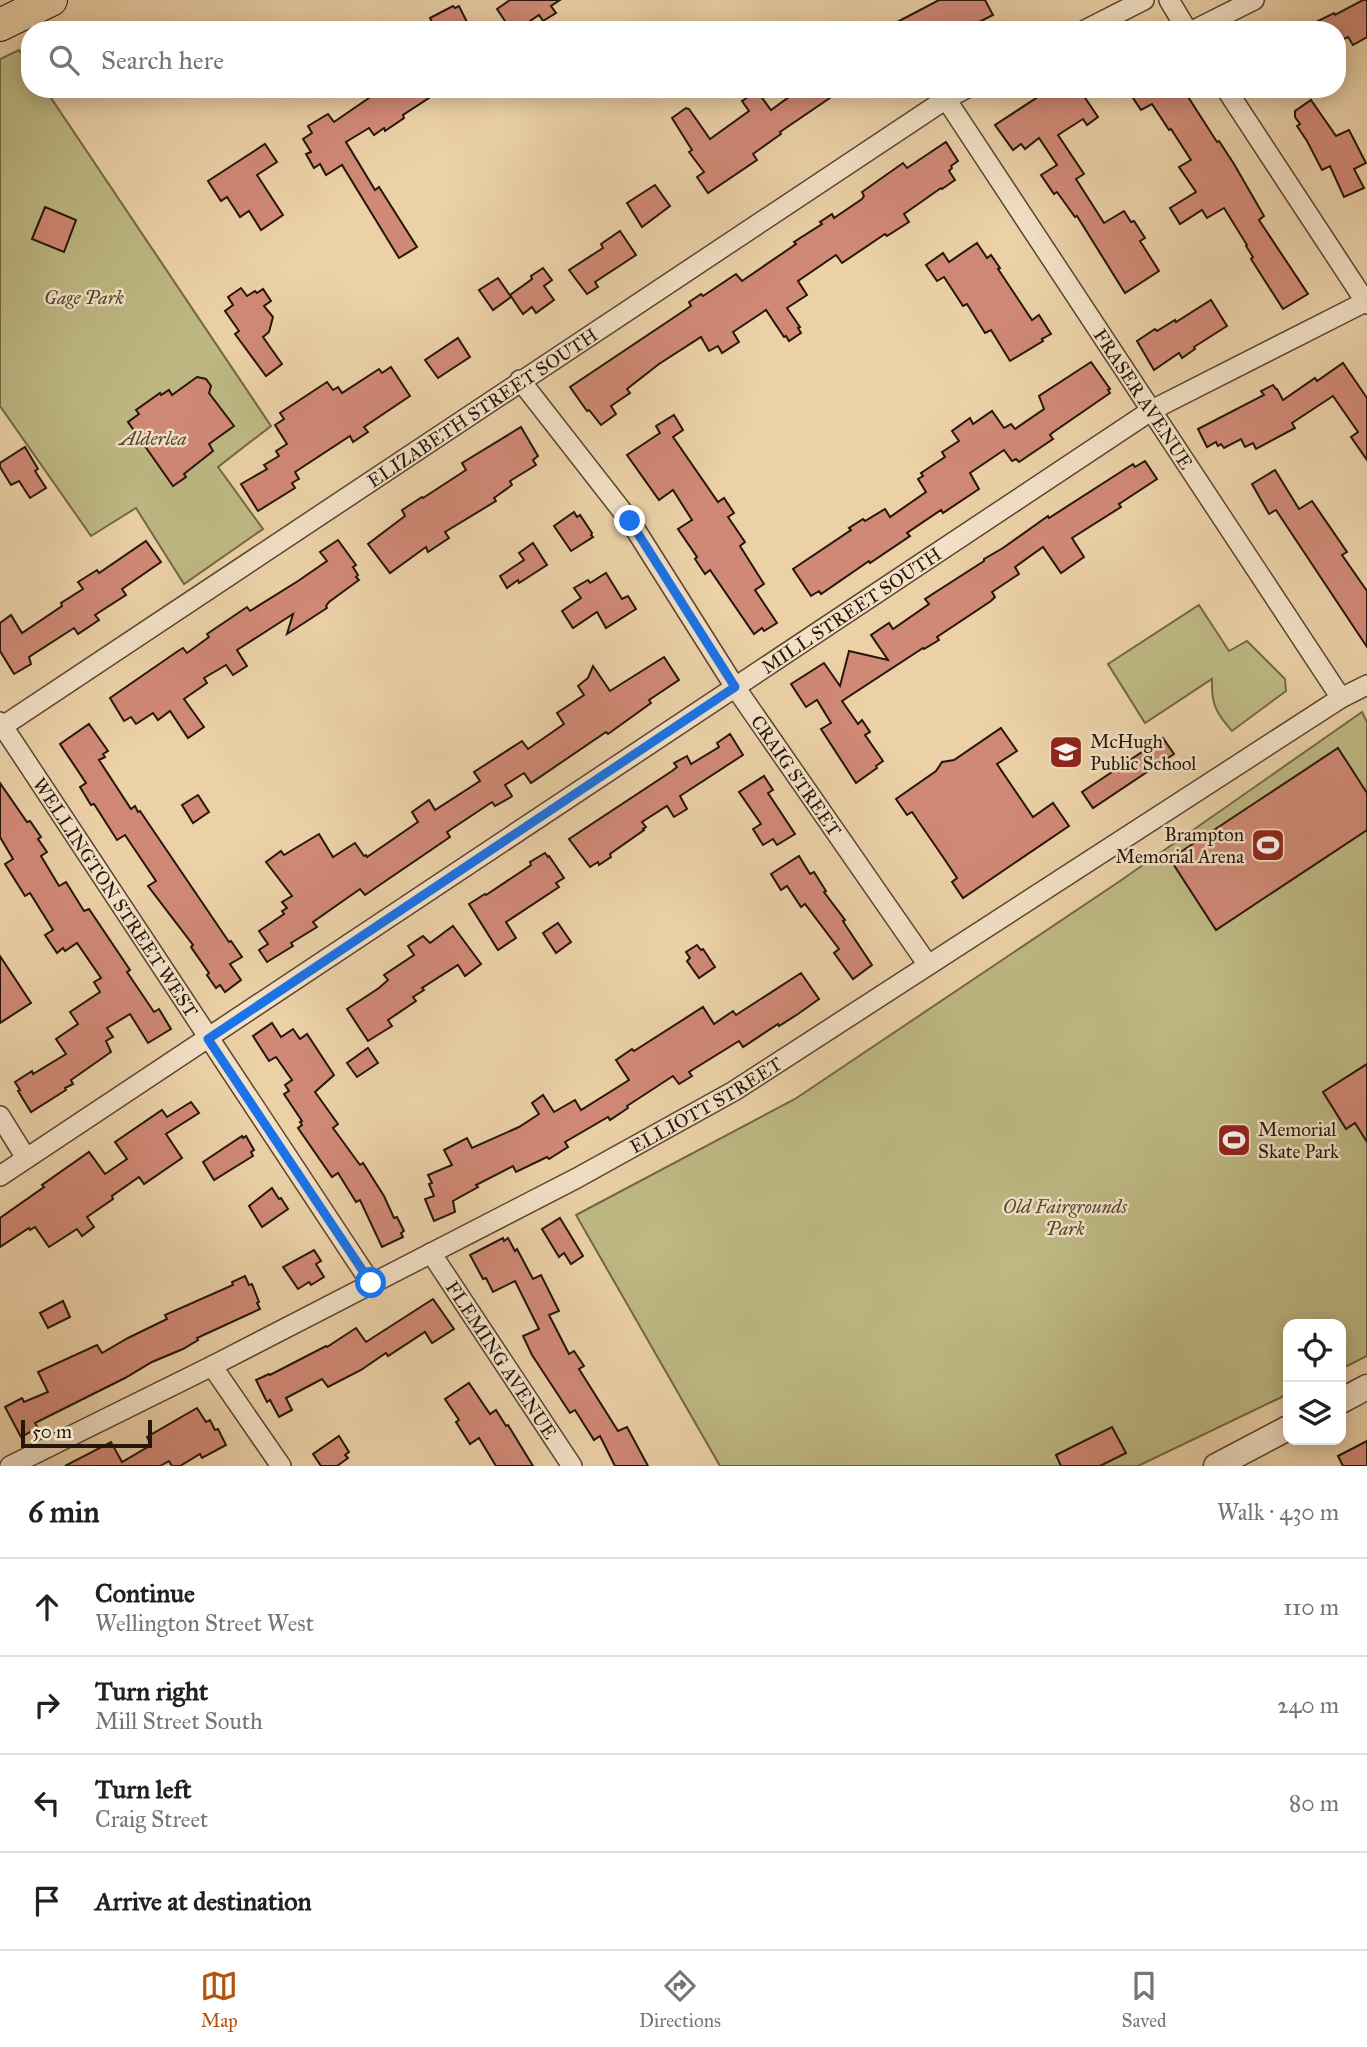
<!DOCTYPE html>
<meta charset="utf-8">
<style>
body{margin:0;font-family:"IM FELL Great Primer",serif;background:#f6f6f6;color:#202124}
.controls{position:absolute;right:21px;bottom:21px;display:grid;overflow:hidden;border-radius:14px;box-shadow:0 4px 18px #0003}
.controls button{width:63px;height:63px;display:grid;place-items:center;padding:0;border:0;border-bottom:2px solid #e0e0e0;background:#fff;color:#202124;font:35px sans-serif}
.scale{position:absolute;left:21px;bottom:18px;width:131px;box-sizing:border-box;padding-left:7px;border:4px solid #26150a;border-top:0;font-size:19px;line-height:24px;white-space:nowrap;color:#26150a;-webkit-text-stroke:5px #f3e1c6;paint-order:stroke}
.stop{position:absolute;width:21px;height:21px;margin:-16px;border:5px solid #1a73e8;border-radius:50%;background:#fff}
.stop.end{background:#1a73e8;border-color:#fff;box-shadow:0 2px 7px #0008}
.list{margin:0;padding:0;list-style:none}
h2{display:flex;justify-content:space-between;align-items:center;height:91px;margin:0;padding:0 28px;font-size:30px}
h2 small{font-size:23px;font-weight:400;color:#757577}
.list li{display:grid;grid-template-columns:46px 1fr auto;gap:21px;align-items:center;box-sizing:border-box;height:98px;padding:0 28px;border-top:2px solid #e0e0e0}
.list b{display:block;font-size:26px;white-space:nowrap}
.list p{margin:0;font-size:23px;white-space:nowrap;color:#757577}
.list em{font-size:23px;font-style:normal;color:#757577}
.icon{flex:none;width:38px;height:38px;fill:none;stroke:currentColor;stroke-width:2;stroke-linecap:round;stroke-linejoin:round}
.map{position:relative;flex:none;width:1367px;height:1466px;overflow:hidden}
.search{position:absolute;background:#fff;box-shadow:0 4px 18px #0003;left:21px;right:21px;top:21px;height:77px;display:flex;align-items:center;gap:18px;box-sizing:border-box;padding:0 24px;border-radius:28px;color:#757577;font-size:26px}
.sheet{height:483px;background:#fff}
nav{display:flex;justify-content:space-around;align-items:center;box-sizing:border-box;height:98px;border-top:2px solid #e0e0e0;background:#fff;font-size:19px;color:#757577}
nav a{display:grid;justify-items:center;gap:4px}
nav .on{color:#b45309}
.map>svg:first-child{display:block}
.green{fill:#beb983;stroke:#726746;stroke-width:2}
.building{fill:#d18977;stroke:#26150a;stroke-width:2}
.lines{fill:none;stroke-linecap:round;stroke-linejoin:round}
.minor-casing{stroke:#584431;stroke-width:22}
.tertiary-casing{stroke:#584431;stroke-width:27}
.primary-casing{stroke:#26150a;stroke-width:34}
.minor{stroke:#f3e1c6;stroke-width:19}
.tertiary{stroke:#f3e1c6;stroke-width:24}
.primary{stroke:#ecd1a7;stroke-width:32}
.route{stroke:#1a73e8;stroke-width:9}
.labels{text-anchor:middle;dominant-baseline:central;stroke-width:5;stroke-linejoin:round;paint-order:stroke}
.park-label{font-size:19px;font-style:italic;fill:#54462e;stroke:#f3e1c6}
.street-label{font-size:19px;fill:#26150a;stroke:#f3e1c6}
.poi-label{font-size:19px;fill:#26150a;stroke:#f3e1c6;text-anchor:start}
</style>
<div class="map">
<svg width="1367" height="1466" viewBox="0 0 1367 1466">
<rect width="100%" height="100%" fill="#ecd1a7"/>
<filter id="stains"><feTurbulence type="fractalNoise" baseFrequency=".00286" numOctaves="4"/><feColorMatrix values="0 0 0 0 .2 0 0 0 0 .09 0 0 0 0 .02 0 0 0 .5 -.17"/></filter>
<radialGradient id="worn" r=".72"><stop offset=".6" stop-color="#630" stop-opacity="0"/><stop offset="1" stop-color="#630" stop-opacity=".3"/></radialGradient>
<!-- green -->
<g class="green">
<path d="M19,50L30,66V89H45L271,426L218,467L263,529L184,584L136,508L91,536L0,406V59Z"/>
<path d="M1199,605L1229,651L1247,641L1285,679L1286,691L1232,731C1216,713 1211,704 1212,679L1145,723L1108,664Z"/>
<path d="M1362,712L1367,722V1356L1341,1369V1324H1288V1394L1138,1466H720L576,1215L795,1099L1120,881Z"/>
</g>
<!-- building -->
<g class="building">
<path d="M510,0H560L551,6L556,13L543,21L539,15L517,30H511L497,9Z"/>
<path d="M939,0H985L993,15L963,30H882Z"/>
<path d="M1363,0H1367V37L1353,45L1348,37L1337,42V30H1300L1334,13L1335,15Z"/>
<path d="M453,6L455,8L459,6L471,30H436L430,18Z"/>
<path d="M382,89H423L429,98L403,115L404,118L385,131L384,128L374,135L369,128L346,142L375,190L379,187L417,247L399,258L342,165L326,175L320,164L314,168L306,154L311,152L303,139L312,133L308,126L328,114L334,122Z"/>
<path d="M800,89H843L780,132L781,134L753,154L757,160L708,193L697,177L704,172L689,152L692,150L672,118L686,108L689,109L710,139L749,111L742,101L757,91L771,110Z"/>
<path d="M1050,89H1079L1098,117L1087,125L1083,119L1058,135L1084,174L1076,179L1104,223L1124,211L1131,222L1134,221L1145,238L1140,241L1159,271L1125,293L1077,216L1075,217L1057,192L1054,194L1041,175L1057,165L1039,138L1025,149L1021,144L1013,150L995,125Z"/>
<path d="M1135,89H1183L1217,142L1219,141L1234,164L1264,216L1259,220L1308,294L1283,309L1251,259L1253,257L1246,246L1247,245L1224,208L1207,218L1202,210L1180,224L1170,208L1196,192L1179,167L1191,160L1171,129L1169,130L1152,104L1141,110L1133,98L1138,95Z"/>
<path d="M1311,100L1336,136L1349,130L1366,163L1354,169L1364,188L1344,197L1330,166L1322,170L1307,141L1297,126L1300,124L1295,117V111Z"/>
<path d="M946,142L958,161L951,166L952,168L949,171L955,180L942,189L941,188L904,214L909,222L887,236L885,234L842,263L836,255L798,281L807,295L787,308L800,327L798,328L801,333L789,341L786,336L784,337L766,310L733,332L739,342L722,353L718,346L709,351L701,337L659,364L627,389L630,393L611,406L616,414L601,425L589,410L587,411L570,387L691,306L689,302L701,294L703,296L736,274L742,281L796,244L794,242L822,224L820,222L832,214L834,218L862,199L864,196L862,192L903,163L907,168Z"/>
<path d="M265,144L277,162L257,175L283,215L261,230L249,211L240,217L227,197L221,201L208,181Z"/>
<path d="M655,185L670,206L642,227L627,203Z"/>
<path d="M45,207L76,220L64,252L32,239Z"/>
<path d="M620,231L636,255L595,282L598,287L587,294L569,270L603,248L601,244Z"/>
<path d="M977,243L987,258L991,255L1000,268L998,269L1032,320L1039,315L1051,334L1042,339L1043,341L1010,361L991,330L985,333L967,304L963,306L944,277L937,281L926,265L943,253L949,262Z"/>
<path d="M543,268L552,280L544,286L554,300L536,313L532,307L523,314L510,295L532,279L531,276Z"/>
<path d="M498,278L511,297L493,310L479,290Z"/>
<path d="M241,288L247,296L255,291L257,293L263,289L271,301L264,306L273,317L269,332L263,337L282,364L266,376L235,334L239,331L225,311L233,305L228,297Z"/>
<path d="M1211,300L1227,326L1194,347L1195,349L1182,358L1179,353L1154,370L1137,341L1155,329L1157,331L1175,320L1176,322Z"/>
<path d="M458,338L470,357L438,378L425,360Z"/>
<path d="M1091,362L1110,389L1108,390L1110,393L1052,433L1050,435L1053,439L1019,462L1016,459L1012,461L1004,450L970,473L979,489L943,513L941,510L907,533L910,536L870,563L869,561L821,594L819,591L811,596L793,569L851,530L849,528L863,519L865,521L885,509L890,517L926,492L918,479L923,476L921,473L945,457L942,452L959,441L952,431L970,418L973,424L992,411L1004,428L1011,424L1015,429L1044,409L1039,396Z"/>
<path d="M1343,363L1367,398V460L1351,437L1358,432L1333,396L1292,423L1295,428L1256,449L1253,443L1245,447L1241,439L1224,448L1221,444L1218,446L1216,442L1207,447L1198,429L1264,395L1261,391L1273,385L1276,389H1277L1283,400L1315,378L1317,381Z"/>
<path d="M391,367L410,396L364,427L368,432L353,442L350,436L295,472L299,479L292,483L295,488L258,511L241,484L267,469L264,465L279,456L276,451L287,444L275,425L284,419L280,413L327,382L333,390L338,387L342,393L379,369L382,373Z"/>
<path d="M197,377L206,379L211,386L209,393L234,426L209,444L213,451L184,474L186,477L173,486L128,422L139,414L136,410L160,393L161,395L169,390L172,395Z"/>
<path d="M674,415L683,430L673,437L718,502L724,498L734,513L728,517L745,542L740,546L764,584L755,590L777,623L764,631L762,628L754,634L710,570L705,574L695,559L697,557L678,529L692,520L673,490L659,500L627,455L660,433L656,426Z"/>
<path d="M521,427L538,456L533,460L536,465L510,481L512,485L494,498L496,501L445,532L449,538L428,552L426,547L390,573L368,544L405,516L402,510L422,497L423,498L466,470L462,463Z"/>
<path d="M25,447L38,469L35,471L46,488L30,498L19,481L11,485L0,467V463Z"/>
<path d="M1145,461L1157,479L1119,504L1121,507L1072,538L1084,557L1061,573L1043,547L1015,567L1019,574L992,592L995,597L991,601L937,637L939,640L924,649L923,648L842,701L858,724L862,720L870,732L865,735L883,761L876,766L877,768L856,783L821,729L831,723L817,700L806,707L791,684L824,663L840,686L849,651L888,660L871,635L889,623L893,629L929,604L925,599L984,561V559L1003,548L1048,516L1049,518L1133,464L1135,467Z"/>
<path d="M1275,470L1299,509L1312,501L1347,552L1342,555L1367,591V647L1276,510L1269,514L1252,484Z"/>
<path d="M574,512L577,517L580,515L592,533L591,535L593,537L571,551L554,526Z"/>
<path d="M338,540L356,565L353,567L358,575L356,577L359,580L329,602L326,606L327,608L287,634L293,614L237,650L247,666L233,675L226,665L204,678L207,683L184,699L204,727L188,738L170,711L158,720L153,713L136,724L131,717L124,721L110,698L178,651L183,648L187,653L209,637L207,634L247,607L250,611L298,581L327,561L320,552Z"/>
<path d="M146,541L161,562L122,589L126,595L95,615L99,620L78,634L74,628L29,657L31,664L14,674L0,651V623L11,615L22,633L62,606L61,603L83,589L78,582L97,570L99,573Z"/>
<path d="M533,543L547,565L519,583L518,580L507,588L500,576L524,560L519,553Z"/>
<path d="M606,573L622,599L628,596L636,609L606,628L597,612L573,628L562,611L581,598L574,588L588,580L590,583Z"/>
<path d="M664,657L679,680L649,700L651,703L608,734L606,732L531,783L524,773L505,785L512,796L511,797L495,806L492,802L447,832L450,837L365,895L360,889L313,922L317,927L291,943L293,946L267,962L259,950L268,944L259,931L284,914L282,911L287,908L282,902L292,896L266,862L281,851L284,855L319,834L333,857L355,843L364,856L366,855L367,857L418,822L412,812L429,800L435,810L480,781L474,772L522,741L528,749L564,724L557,713L584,695L578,686L588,678L593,666L610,691Z"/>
<path d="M89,724L108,751L103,754L105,757L99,760L131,809L135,806L138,812L140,811L229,942L231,941L242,957L230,964L241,980L225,992L220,985L216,988L207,975L209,973L191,947L193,945L148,886L156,881L125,835L117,840L94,804L91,805L80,787L86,783L60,744Z"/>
<path d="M1001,728L1017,751L997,764L1033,817L1053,803L1069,826L963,898L952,882L957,878L943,857L912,812L907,815L896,799L936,771L942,762L954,760Z"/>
<path d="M730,734L743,755L680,796L687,809L674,817L667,806L642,822L646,827L643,829L644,830L610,854L611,857L599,865L598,862L590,867L569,839L672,771L677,767L674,763L687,756L691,764L719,747L717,743Z"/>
<path d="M1163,738L1174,754L1093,808L1082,792Z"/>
<path d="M1338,748L1367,793V830L1216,930L1170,859Z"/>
<path d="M764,776L773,790L768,793L795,834L777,845L773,839L763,845L753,829L761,824L739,792Z"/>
<path d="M0,783L27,822L30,821L41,837L38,839L47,852L41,856L59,886L66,882L84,911L89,909L130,970L127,972L154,1012L159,1009L171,1029L148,1043L130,1014L107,1028L113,1037L106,1041L111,1052L71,1080L73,1084L65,1088L66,1090L31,1112L18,1091L20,1090L15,1082L32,1071L33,1074L66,1054L56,1039L78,1024L70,1012L100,992L94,982L101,978L77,943L65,951L63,948L57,953L45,935L53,930L30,893L25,896L5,864L13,859L0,837Z"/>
<path d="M198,795L209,812L193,823L182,805Z"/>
<path d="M545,853L548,857L549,856L564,878L556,883L559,887L506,922L516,938L498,950L469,904L485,894L486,895L531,865L530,862Z"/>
<path d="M799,856L810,874L814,872L826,891L824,892L845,920L843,921L846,926L872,965L853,979L834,953L839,949L805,904L801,907L787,886L781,890L771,874Z"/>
<path d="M558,923L571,942L556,953L543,933Z"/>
<path d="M453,926L481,964L465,976L458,965L422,988L424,990L413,997L416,1001L388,1020L392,1026L368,1041L347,1009L379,988L388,980L384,975L414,955L408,946L423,936L430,943Z"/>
<path d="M697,945L701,950L703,949L715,967L699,978L687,961L690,958L686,952Z"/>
<path d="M0,956L31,1003L0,1023Z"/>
<path d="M801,973L819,999L798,1014L779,1026L778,1024L743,1047L739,1041L689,1072L692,1076L679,1084L673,1076L627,1106L628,1108L610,1120L608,1117L565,1142L568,1147L549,1159L547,1157L516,1172L513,1166L476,1185L478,1187L453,1201L455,1212L434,1221L425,1199L434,1196L429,1184L432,1183L428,1175L452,1165L444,1150L467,1138L472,1148L519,1127L539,1114L532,1103L543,1095L554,1112L575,1100L581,1110L629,1080L616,1060L632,1049L634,1051L703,1007L714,1024L733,1011L736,1015Z"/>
<path d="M272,1023L281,1037L293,1029L300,1039L307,1034L334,1075L315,1092L338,1124L333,1128L360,1165L363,1163L384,1196L394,1218L397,1217L404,1231L401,1233L403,1237L382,1247L360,1200L356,1202L338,1173L332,1177L298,1128L302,1125L300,1122L302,1121L284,1094L289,1091L285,1085L292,1080L276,1057L269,1061L253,1036Z"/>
<path d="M368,1048L378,1063L357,1077L347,1063Z"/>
<path d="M1367,1064V1142L1355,1123L1346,1129L1323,1092Z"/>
<path d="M191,1102L199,1113L166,1134L182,1158L144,1184L139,1177L112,1196L113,1199L87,1217L94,1227L82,1236L77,1229L49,1247L35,1227L30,1230L29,1228L0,1247V1218L44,1187L42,1185L89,1152L105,1174L127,1159L115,1142L162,1110L167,1117Z"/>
<path d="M242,1136L243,1138L246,1136L254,1150L251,1152L253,1156L214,1180L203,1162Z"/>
<path d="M272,1188L279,1199L281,1198L288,1209L262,1227L249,1206Z"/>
<path d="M560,1218L583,1256L571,1264L564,1253L559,1257L542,1229Z"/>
<path d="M503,1238L504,1241L508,1238L515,1251L517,1249L533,1279L541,1275L559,1311L549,1315L569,1354L574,1351L584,1366L579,1369L618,1431L627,1427L648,1466H615L600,1436L594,1440L575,1410L570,1413L532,1355L523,1336L539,1329L515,1281L493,1292L486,1278L483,1279L470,1255Z"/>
<path d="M314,1250L321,1261L316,1264L324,1277L311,1285L309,1282L298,1289L283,1267Z"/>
<path d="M245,1276L249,1285L252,1284L259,1302L257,1303L260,1309L197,1338L198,1340L183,1349L152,1362L125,1378L35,1423L38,1428L21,1437L5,1407L22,1398L24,1402L48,1392L38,1372L97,1345L102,1353L128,1338L167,1319L165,1315L233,1285L232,1282Z"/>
<path d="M433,1299L454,1329L432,1343L425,1332L388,1356L386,1353L361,1370L328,1387L322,1379L286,1398L292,1410L279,1417L270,1400L267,1402L256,1380L269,1374L270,1375L326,1346L327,1347L356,1328L366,1342Z"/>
<path d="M63,1301L70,1317L48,1328L40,1313Z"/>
<path d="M469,1383L490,1414L496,1410L506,1426L508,1425L533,1466H496L479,1438L470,1444L456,1422L459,1420L445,1399Z"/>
<path d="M197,1408L206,1422L210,1420L215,1430L218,1429L226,1445L202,1458L200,1454L180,1466H172L169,1461L160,1466H65L111,1442L122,1462L151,1445L147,1437Z"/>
<path d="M1112,1427L1126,1453L1100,1466H1061L1056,1455Z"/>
<path d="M339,1436L349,1452L345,1455L348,1458L337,1466H321L313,1454Z"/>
<path d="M1367,1441V1466H1343L1338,1456Z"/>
</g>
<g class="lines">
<!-- minor casing -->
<g class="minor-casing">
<g id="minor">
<path d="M1169,0L1187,30"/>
<path d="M1085,30L1144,0"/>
<path d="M1194,30L1254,0"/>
<path d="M1226,89L1367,304"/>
<path id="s1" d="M946,99L1341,698"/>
<path id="s2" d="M520,380L630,521L735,687L928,965"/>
<path id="s3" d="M0,722L371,1283"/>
<path id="s4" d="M0,728L946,99L965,89"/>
<path d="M0,1116L26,1158"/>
<path id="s5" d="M0,1176L1152,410L1367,301"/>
<path id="s6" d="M431,1253L572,1466"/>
<path d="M212,1366L281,1466"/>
<path id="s7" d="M10,1466L212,1366L577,1178L734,1091L1341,698L1367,685"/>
</g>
</g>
<!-- tertiary casing -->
<g class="tertiary-casing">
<g id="tertiary">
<path d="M1341,1401L1367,1387"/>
<path d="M1216,1466L1288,1428"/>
</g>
</g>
<!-- primary casing -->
<g class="primary-casing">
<path id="primary" d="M0,25L51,0"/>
</g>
<!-- minor -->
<use href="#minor" class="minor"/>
<!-- tertiary -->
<use href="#tertiary" class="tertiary"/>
<!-- primary -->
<use href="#primary" class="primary"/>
</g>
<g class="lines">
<!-- route -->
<path class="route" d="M371,1283L208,1039L735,687L630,521"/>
</g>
<!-- icons -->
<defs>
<g id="school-square" transform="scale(1.75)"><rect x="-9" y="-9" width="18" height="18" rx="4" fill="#8f2418" stroke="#f3e1c6"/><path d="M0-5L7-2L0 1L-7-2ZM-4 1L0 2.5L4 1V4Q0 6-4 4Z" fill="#fff"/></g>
<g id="stadium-square" transform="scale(1.75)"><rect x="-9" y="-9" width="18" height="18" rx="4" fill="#8f2418" stroke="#f3e1c6"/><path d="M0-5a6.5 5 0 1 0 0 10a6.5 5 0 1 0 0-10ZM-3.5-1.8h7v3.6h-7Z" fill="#fff"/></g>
</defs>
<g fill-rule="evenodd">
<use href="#school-square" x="1066" y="752"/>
<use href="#stadium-square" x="1268" y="845"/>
<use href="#stadium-square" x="1234" y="1140"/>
</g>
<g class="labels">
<!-- park labels -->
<g class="park-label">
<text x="84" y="297">Gage Park</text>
<text x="153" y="438">Alderlea</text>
<text x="1065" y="1206">Old Fairgrounds<tspan x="1065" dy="22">Park</tspan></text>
</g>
<!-- street labels -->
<g class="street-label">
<text stroke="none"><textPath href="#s1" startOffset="359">FRASER AVENUE</textPath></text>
<text stroke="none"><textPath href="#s4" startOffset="579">ELIZABETH STREET SOUTH</textPath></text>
<text stroke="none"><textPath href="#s5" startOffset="1022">MILL STREET SOUTH</textPath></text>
<text stroke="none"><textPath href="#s2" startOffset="483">CRAIG STREET</textPath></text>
<text stroke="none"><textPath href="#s3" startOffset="210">WELLINGTON STREET WEST</textPath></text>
<text stroke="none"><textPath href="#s7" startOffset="784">ELLIOTT STREET</textPath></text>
<text stroke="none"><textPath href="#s6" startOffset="128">FLEMING AVENUE</textPath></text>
</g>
<!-- poi labels -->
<g class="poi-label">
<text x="1090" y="741">McHugh<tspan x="1090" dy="22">Public School</tspan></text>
<text x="1244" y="834" text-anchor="end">Brampton<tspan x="1244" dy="22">Memorial Arena</tspan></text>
<text x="1258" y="1129">Memorial<tspan x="1258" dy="22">Skate Park</tspan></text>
</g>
</g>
<rect width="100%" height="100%" filter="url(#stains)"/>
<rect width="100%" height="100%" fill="url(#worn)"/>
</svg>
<div class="controls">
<button><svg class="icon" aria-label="locate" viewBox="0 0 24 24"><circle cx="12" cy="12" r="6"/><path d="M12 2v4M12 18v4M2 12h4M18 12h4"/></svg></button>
<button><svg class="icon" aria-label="layers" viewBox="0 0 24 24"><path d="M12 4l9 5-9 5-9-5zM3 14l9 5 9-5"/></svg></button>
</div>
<div class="scale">50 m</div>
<div class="stop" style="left:371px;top:1283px"></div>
<div class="stop end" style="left:630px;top:521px"></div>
<div class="search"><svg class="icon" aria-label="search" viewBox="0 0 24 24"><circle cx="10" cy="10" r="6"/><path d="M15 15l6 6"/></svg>Search here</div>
</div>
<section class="sheet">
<h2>6 min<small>Walk · 430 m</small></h2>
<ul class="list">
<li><svg class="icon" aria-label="ahead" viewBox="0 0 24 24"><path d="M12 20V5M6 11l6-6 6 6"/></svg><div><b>Continue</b><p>Wellington Street West</p></div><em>110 m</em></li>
<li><svg class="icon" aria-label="right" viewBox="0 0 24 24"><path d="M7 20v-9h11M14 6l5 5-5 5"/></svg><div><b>Turn right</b><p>Mill Street South</p></div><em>240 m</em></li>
<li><svg class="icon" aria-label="left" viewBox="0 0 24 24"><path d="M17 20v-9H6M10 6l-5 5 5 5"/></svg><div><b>Turn left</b><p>Craig Street</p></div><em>80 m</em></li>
<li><svg class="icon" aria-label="arrive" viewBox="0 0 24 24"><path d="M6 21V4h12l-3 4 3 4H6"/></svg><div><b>Arrive at destination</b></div></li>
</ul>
</section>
<nav>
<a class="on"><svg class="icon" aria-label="map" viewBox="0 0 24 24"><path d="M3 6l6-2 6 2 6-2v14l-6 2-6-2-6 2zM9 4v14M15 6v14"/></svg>Map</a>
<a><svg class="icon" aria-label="directions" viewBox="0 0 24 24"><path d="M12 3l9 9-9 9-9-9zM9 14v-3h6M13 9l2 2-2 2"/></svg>Directions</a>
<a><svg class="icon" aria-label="saved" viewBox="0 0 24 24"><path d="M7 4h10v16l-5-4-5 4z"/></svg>Saved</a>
</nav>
